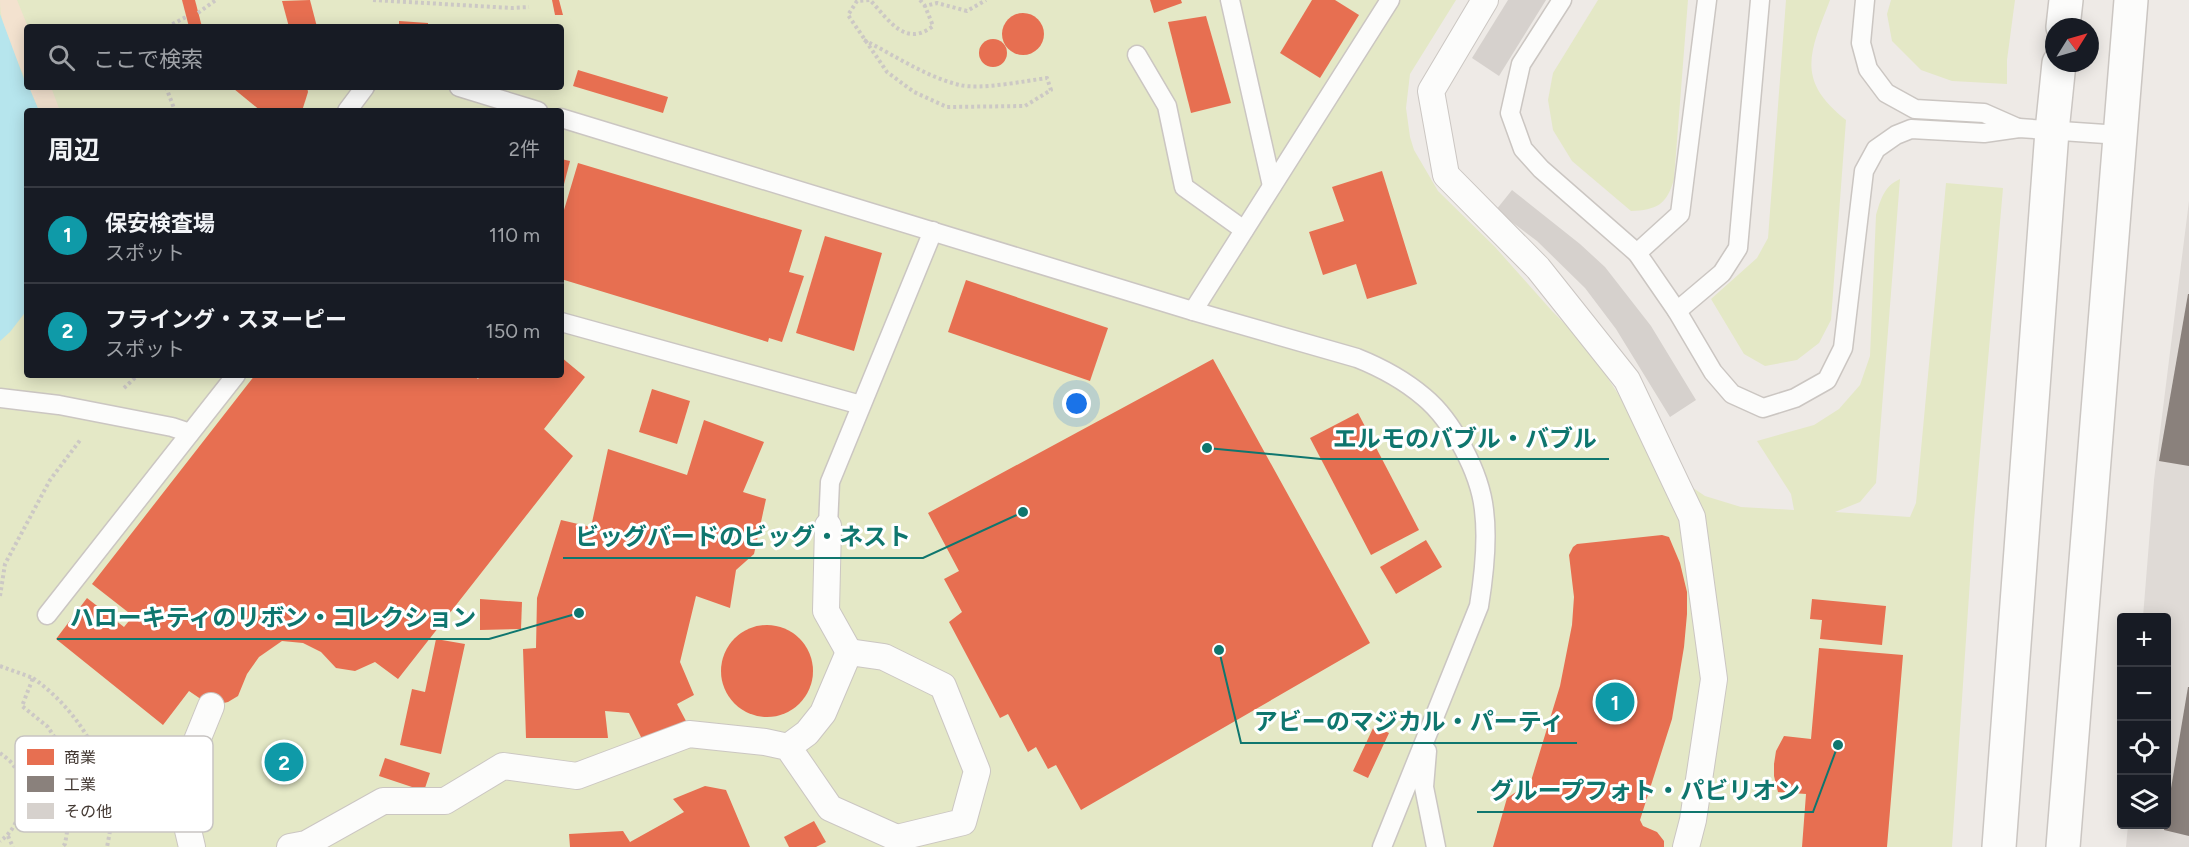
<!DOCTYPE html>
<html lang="ja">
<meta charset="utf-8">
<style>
body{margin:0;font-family:Figtree,"Noto Sans JP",sans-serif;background:#242831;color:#f1f3f6}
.controls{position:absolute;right:18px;bottom:18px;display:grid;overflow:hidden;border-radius:6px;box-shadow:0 3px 15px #0003}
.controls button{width:54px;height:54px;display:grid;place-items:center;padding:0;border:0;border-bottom:2px solid #363941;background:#171b24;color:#f1f3f6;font:30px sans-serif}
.compass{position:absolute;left:2045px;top:18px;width:54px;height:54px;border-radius:50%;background:#171b24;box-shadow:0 3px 15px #0003;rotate:53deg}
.you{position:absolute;left:1077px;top:404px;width:21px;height:21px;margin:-15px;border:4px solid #fff;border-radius:50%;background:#1a73e8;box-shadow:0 0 0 9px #1a73e833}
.badge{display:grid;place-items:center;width:39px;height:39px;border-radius:50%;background:#ea580c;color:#fff;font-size:20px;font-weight:700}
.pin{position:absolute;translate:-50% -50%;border:3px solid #fff;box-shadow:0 2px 6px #0006}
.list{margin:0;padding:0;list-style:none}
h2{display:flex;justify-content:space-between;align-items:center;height:78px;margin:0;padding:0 24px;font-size:26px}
h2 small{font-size:20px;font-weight:400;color:#9ea1a6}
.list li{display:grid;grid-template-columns:39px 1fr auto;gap:18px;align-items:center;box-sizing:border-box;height:96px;padding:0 24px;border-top:2px solid #363941}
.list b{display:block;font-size:22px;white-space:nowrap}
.list p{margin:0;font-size:20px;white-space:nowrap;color:#9ea1a6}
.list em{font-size:20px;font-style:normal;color:#9ea1a6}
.icon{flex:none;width:33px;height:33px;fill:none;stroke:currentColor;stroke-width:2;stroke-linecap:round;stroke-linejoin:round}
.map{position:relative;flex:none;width:2189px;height:847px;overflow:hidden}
.search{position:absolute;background:#171b24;box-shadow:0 3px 15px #0003;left:24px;top:24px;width:540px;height:66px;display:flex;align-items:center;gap:15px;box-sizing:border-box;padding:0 21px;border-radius:6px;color:#9ea1a6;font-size:22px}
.panel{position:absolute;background:#171b24;box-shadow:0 3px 15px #0003;left:24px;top:108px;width:540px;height:270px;border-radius:6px}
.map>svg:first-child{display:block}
.industrial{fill:#dfdad6}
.green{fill:#e4e8c6;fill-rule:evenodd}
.sand{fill:#f3e2cf}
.water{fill:#b6e5ed}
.shops{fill:#e76f51}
.industry{fill:#8a817c}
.building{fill:#d6d1cd}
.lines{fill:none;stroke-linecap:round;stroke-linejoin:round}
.service-casing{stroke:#cbc6c2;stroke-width:21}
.pedestrian-casing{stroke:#cbc6c2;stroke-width:28}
.tertiary-casing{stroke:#cbc6c2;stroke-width:36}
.path{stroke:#ccc8c5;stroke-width:4;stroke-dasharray:3 3;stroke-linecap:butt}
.service{stroke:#fcfcfb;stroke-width:18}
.pedestrian{stroke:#fcfcfb;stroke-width:26}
.tertiary{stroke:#fcfcfb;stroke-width:33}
.key{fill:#fff;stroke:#c7c4c2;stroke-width:1.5}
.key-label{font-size:16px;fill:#433933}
.leader{fill:none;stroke:#0f766e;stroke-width:2}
.callout-dot{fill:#0f766e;stroke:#fff;stroke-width:2}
.callout-label{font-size:24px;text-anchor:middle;font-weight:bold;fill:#0f766e;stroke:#fff;stroke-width:6;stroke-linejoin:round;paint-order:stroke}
</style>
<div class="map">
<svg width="2189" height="847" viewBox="0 0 2189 847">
<rect width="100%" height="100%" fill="#eeeae6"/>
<!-- industrial -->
<path class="industrial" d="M2189,201V847H2126L2128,825L2166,824V618L2143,617L2154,480Z"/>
<!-- green -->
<g class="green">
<path d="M0,0H1456L1410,74L1406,108L1410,137L1414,150L1438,191L1495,247L1552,311L1587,346L1668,471L1705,496L1741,507L1794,510L1791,494L1757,441L1814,425L1839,409L1860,385L1870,356L1876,215C1881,199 1884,186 1900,179L1876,483L1860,502L1835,512L1910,517L1916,503L1946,183L2003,188L1974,521L1952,847H0ZM27,27H561V87H27ZM27,111H561V375H27Z"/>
<path d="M1598,0H1688L1674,179C1667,205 1656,210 1631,211L1572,161L1553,130L1548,100L1553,73Z"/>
<path d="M1786,0H1830C1810,52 1795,80 1846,120L1831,320L1819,343L1797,360L1765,366L1744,354L1711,299L1757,258L1768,238Z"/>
<path d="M1891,0H2015L2007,60V84L1952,81L1921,70L1892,41L1887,14Z"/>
</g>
<!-- sand -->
<g class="sand">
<path d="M0,0H17L28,27L27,83C16,56 0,29 0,0Z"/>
<path d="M29,87H51L60,111H39Z"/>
</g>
<!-- water -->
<path class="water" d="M0,14L27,87H29L39,111H27V310L10,332L0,341Z"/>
<!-- shops -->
<g class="shops">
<path d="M182,0H195L202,27H189Z"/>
<path d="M310,0L317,27H289L282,1Z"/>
<path d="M552,0H559L563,15H555Z"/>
<path d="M1150,0H1181L1182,3L1154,13Z"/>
<path d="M1312,0H1335L1359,15L1320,78L1280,53Z"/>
<circle cx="1023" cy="34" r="21"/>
<path d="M1206,16L1231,103L1191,113L1168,22Z"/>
<path d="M399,21L428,23V27H399Z"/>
<circle cx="993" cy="53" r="14"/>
<path d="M578,70L668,97L663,113L573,86Z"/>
<path d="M241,87H307L308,92L302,111H261L234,89Z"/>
<path d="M561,159L570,161L562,192H561Z"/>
<path d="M578,163L802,230L789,272L804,276L782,342L769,338L768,342L561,279V220Z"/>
<path d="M1382,171L1417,284L1367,299L1356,264L1323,275L1309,232L1344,221L1332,187Z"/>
<path d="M825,236L882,253L854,351L796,333Z"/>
<path d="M966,280L1108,328L1090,381L948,332Z"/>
<path d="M561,357L585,377L544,429L573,456L398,679L375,662L355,671L336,668L321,652L303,643L282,641L259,657L247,674L238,696L228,702L211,706L189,691L163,725L56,639L87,598L124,627L133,616L92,584L255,375H473L478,379L481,375H561Z"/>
<path d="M1213,359L1370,643L1081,810L1056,765L1048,769L1036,747L1028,752L1008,714L1000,718L949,622L962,612L944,579L959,571L928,513Z"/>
<path d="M652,389L690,401L677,444L639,432Z"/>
<path d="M1358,413L1419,530L1371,555L1310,438Z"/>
<path d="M704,420L764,442L743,492L766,499L754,554L736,570L730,608L696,596L680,662L694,695L677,704L686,721L642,739L629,713L605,711L608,738H526L523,649L536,648L537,598L561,520L591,527L608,449L687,475Z"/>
<path d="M1662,535L1669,537L1680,563L1687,592V614L1684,647L1672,719L1640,820L1643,826L1657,832L1664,841V847H1493L1507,798L1519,790L1527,794L1560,686L1572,625L1574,597L1569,555L1573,547L1577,544Z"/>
<path d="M1426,540L1442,567L1396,594L1380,567Z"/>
<path d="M480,599L522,602L521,629L480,630Z"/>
<path d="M1812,599L1886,606L1882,645L1820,639L1822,620L1810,619Z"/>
<circle cx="767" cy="671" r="46"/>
<path d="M436,639L465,644L441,754L400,745L412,689L425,692Z"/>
<path d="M1819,648L1903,655L1887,847H1802L1806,794L1778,792L1774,776V764L1776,751L1784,736L1811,739Z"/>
<path d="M1374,726L1389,733L1368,778L1353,771Z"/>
<circle cx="289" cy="761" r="15"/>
<path d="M385,758L430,773L424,791L379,776Z"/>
<path d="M705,786L726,790L750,847H570L569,834L623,831L630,842L684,812L673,799Z"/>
<path d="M814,821L826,842L816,847H789L784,837Z"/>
</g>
<!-- industry -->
<g class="industry">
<path d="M2188,294H2189V466L2159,461Z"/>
<path d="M2188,687H2189V836L2164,830Z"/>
</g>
<!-- building -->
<g class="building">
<path d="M1508,0H1546L1499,76L1472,58Z"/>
<path d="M1512,190L1580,244L1605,267L1651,326L1696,400L1670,417L1616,329L1585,288L1537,241L1496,210Z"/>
</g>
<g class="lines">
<!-- service casing -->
<g class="service-casing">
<g id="service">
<path d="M1230,0L1272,186"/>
<path d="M1562,0L1521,64L1510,113L1523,149L1541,169L1637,253L1677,311L1713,372L1732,394L1763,408L1795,398L1827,380L1843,348L1864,171L1876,149L1896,135L1911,129L1984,133L2019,128L2120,135"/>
<path d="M1865,0L1861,43L1868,69L1886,93L1915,109L1984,113L2018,128"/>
<path d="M1137,55L1167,106L1184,187L1244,230"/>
<path d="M459,87L538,111"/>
<path d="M347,111L365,87"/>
<path d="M561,118L1193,311L1357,358C1382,368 1404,380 1424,397C1453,421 1480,473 1484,510C1488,541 1484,575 1479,606L1382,847"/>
<path d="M1637,253L1680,214L1707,0"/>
<path d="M1193,311L1390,0"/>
<path d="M1677,311L1722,273L1738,248L1760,0"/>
<path d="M561,322L861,405"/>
<path d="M0,398L59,405L172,427L190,433"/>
<path d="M828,526L830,482L933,231"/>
<path d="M47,615L236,375"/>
<path d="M1427,751L1424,787L1436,847"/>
</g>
</g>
<!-- pedestrian casing -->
<g class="pedestrian-casing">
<g id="pedestrian">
<path d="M1485,0L1431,91L1446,175L1538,268L1627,380L1692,517L1714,679L1693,820L1686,847"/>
<path d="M828,526L826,611L849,652"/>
<path d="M192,847L183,809L187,765L211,706"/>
<path d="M290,847L306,844L383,801H445L503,766L577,776L689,734L765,742L788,747L830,808L897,838L963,822L977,771L943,686L884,657L849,652L823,713L807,733L788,747"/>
</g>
</g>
<!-- tertiary casing -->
<g class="tertiary-casing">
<g id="tertiary">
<path d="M2063,27L2066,0"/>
<path d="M1999,847L2052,131L2059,63"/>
<path d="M2063,847L2131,0"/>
</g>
</g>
<!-- path -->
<g class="path">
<path d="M373,0L512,8L529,7"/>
<path d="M920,0L925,6"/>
<path d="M198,13L216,0"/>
<path d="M167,27L186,17"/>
<path d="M864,40C894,55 926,77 960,85C980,90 1025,81 1047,78L1051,90L1025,106L947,107L914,92L887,72L848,15L857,1L870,0C889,20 905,48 933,26L925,6L937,3L967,11L986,0"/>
<path d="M166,87L175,111"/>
<path d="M124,388L138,375"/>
<path d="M0,596L5,564L50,480L81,439"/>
<path d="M0,666L33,678L22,706L48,727L69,760L73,797L65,844L62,847"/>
<path d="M33,678C65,701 86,729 102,765C106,776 111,788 112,801C113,816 110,832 107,847"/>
<path d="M0,753C5,757 11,761 14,766C29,788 22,827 0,841"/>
<path d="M8,836L13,847"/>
</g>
<!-- service -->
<use href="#service" class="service"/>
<!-- pedestrian -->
<use href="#pedestrian" class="pedestrian"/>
<!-- tertiary -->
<use href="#tertiary" class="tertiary"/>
</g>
<!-- legend -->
<rect x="15" y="736" width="198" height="96" rx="9" class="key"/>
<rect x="27" y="749" width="27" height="16" fill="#e76f51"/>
<rect x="27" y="776" width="27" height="16" fill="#8a817c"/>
<rect x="27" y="803" width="27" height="16" fill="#d6d1cd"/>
<g class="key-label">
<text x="64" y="763">商業</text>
<text x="64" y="790">工業</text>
<text x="64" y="817">その他</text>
</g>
<!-- callouts -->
<path class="leader" d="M1207 448L1321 459H1609M1023 512L923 558H563M579 613L489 639H57M1219 650L1241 743H1577M1838 745L1813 812H1477"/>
<g class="callout-dot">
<circle cx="1207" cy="448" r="6"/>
<circle cx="1023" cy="512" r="6"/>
<circle cx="579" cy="613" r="6"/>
<circle cx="1219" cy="650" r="6"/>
<circle cx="1838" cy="745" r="6"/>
</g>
<g class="callout-label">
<text x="1465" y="447">エルモのバブル・バブル</text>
<text x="743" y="545">ビッグバードのビッグ・ネスト</text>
<text x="273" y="626">ハローキティのリボン・コレクション</text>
<text x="1409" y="730">アビーのマジカル・パーティ</text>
<text x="1645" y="799">グループフォト・パビリオン</text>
</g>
</svg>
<div class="controls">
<button>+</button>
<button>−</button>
<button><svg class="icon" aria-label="locate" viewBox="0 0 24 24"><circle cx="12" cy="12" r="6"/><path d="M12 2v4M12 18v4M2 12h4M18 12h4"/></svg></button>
<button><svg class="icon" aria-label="layers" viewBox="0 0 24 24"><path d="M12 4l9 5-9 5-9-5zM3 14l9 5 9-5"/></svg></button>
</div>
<svg class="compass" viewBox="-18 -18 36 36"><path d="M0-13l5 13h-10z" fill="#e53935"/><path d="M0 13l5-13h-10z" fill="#9ea1a6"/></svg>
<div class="you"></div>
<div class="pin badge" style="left:1615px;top:702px;background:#0f9aa8">1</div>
<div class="pin badge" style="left:284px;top:762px;background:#0f9aa8">2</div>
<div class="search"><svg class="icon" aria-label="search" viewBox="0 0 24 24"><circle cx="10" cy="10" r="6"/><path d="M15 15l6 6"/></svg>ここで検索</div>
<section class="panel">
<h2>周辺<small>2件</small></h2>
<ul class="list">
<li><span class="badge" style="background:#0f9aa8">1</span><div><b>保安検査場</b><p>スポット</p></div><em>110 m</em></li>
<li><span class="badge" style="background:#0f9aa8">2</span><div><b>フライング・スヌーピー</b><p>スポット</p></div><em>150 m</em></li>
</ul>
</section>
</div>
